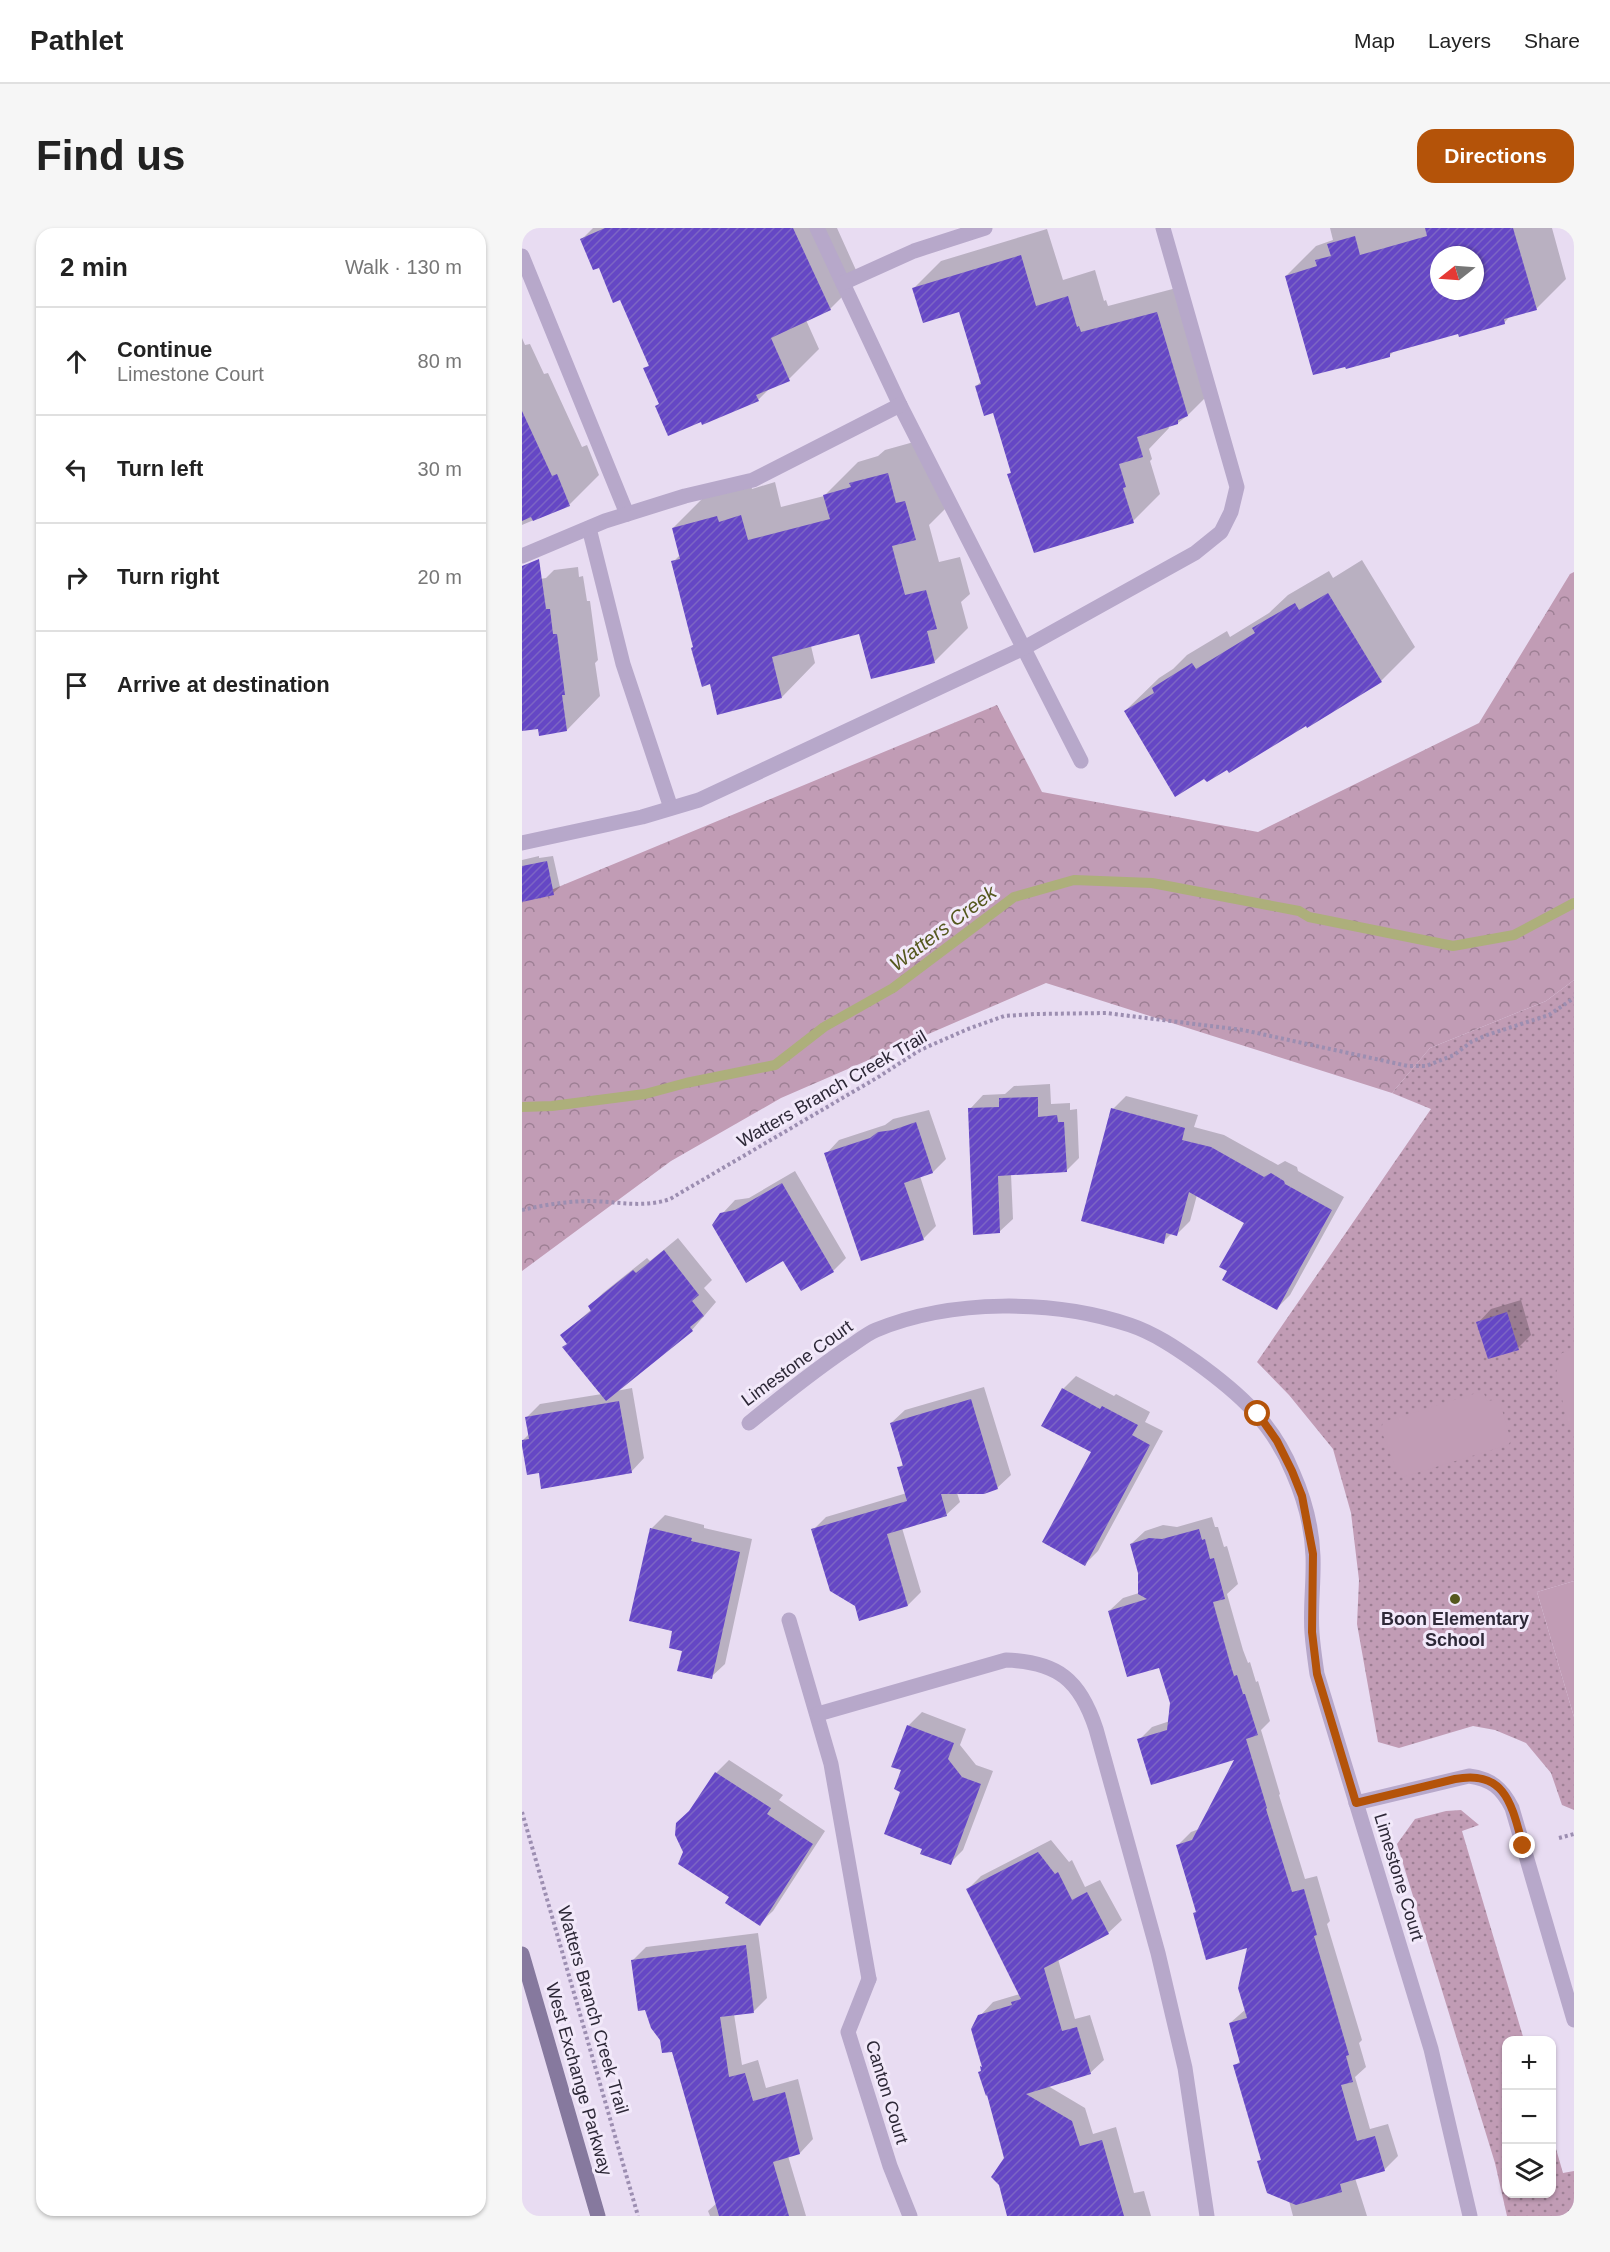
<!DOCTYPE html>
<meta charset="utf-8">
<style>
body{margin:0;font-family:Helvetica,sans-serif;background:#f6f6f6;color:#222}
.controls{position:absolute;right:18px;bottom:18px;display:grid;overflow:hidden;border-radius:12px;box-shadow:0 2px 4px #0004}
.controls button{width:54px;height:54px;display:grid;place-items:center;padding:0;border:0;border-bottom:2px solid #e0e0e0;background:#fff;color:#222;font:30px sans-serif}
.compass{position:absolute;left:908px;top:18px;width:54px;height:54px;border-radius:50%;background:#fff;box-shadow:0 2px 4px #0004;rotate:253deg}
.stop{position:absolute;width:18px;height:18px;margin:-14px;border:4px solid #b45309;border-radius:50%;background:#fff}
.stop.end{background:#b45309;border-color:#fff;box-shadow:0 2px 6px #0008}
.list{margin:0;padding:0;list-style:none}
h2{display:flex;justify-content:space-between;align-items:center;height:78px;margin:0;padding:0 24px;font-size:26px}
h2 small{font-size:20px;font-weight:400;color:#767676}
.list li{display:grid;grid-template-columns:39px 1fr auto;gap:18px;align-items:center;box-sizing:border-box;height:108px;padding:0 24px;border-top:2px solid #e0e0e0}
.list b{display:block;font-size:22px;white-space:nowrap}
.list p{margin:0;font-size:20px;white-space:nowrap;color:#767676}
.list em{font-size:20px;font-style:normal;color:#767676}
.icon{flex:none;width:33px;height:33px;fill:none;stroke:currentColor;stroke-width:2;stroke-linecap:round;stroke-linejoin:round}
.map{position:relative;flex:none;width:1052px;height:1988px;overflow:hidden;border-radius:18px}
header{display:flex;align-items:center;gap:36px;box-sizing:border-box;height:84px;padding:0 30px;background:#fff;border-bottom:2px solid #e0e0e0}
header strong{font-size:28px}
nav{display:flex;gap:33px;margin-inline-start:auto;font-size:21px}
.intro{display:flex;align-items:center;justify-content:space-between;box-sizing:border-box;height:144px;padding:0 36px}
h1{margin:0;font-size:42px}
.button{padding:15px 27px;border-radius:18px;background:#b45309;color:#fff;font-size:21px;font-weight:700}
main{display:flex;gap:36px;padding:0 36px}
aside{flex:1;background:#fff;border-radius:18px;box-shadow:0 2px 4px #0004}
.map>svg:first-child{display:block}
.grass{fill:url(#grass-dots)}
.forest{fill:url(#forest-crowns)}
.park{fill:#c19cb5}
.shadow{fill:#0003;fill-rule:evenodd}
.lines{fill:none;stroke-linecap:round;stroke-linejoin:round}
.stream{stroke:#adaf7b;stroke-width:10}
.building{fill:url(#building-hatch);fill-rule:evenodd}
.path{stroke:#9c8eb1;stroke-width:4;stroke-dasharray:3 3;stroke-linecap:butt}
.lane{stroke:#b7a8ca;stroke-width:15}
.street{stroke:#b7a8ca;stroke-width:15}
.secondary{stroke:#86799e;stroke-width:15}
.route{stroke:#b45309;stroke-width:8}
.poi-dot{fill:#55581e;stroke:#f2e9fa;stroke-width:2}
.labels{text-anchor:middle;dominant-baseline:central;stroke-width:6;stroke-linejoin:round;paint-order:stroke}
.street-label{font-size:18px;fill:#2d2837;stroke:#f2e9fa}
.poi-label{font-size:18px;font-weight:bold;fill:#2d2837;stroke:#f2e9fa}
.water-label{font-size:20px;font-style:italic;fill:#55581e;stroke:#f2e9fa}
</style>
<header>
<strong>Pathlet</strong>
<nav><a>Map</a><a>Layers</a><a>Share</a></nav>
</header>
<div class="intro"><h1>Find us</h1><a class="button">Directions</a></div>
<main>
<aside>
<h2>2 min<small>Walk · 130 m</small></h2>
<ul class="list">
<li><svg class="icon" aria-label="ahead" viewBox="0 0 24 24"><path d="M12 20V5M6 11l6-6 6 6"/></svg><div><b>Continue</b><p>Limestone Court</p></div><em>80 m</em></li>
<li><svg class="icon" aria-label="left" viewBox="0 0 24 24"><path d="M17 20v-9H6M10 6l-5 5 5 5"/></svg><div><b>Turn left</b></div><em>30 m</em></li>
<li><svg class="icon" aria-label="right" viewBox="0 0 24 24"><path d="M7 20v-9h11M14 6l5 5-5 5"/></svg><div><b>Turn right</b></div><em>20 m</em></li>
<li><svg class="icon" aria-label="arrive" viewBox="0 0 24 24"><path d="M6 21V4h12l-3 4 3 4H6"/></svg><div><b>Arrive at destination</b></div></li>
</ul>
</aside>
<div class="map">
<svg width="1052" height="1988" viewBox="0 0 1052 1988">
<defs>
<pattern id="grass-dots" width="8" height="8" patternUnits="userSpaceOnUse" patternTransform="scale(1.5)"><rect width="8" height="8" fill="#c19cb5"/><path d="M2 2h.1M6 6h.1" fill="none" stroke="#9d7f94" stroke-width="1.8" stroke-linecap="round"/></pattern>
<pattern id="forest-crowns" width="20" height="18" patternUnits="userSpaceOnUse" patternTransform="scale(1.5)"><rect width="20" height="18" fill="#c19cb5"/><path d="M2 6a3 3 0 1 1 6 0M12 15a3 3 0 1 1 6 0" fill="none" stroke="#9d7f94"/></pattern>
<pattern id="building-hatch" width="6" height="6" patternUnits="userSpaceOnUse" patternTransform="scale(1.5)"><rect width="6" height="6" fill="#6547c5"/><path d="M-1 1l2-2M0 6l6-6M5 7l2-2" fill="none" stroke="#7c65c4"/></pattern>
</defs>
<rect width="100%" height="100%" fill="#e8dcf2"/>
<!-- grass -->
<g class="grass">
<path d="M1052,752V1353L1015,1364L1052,1489V1582L1040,1577L1029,1545L1004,1515L973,1502L951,1498L877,1520L856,1514L835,1396L837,1352L829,1285L811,1221L767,1167L735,1134L909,881L870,865L908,820L1024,773Z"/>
<path d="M939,1582L957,1597L940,1603L1002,1812H984V1966H1030V1907L1041,1945L1052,1943V1988H985L973,1935L875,1616L893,1591L924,1583Z"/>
</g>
<!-- forest -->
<path class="forest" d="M1052,344V752L1024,773L908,820L870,865L524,755L259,870L149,933L0,1043V674L475,477L520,564L736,604L957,495L1048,346Z"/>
<!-- park -->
<g class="park">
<path d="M1052,1121V1208L1046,1197L1034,1145L1040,1125Z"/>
<path d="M961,1163L965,1173L977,1171L989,1213L986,1217L881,1249L876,1246L859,1202L861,1194Z"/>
<path d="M1052,1353V1489L1015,1364Z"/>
</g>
<!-- shadow -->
<g class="shadow">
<path d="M71,0H315L338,51L308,81L284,92L297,121L267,151L249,159L236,172L180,192L135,178L138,175L123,141L128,136L99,70L60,11Z"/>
<path d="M808,0H1030L1044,51L1014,81L989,87L982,95L937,104L872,123L868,127L764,48L794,18L811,12ZM917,27H953V63H917Z"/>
<path d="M525,1L541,52L573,42L582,73L584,72L586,78L662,58L693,160L666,187L656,195L646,197L647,200L627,221L630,231L628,233L638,266L611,293L487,246L490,243L472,183L454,158L460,153L438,82L392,60L419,33Z"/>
<path d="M0,110L3,117L8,116L22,146L26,145L60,219L65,217L77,247L47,277L0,297Z"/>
<path d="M399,212L427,277L407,297L417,334L438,329L448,366L439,374L446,400L412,434L338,405L289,418L293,435L260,469L189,454L172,418L151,334L158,327L151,300L185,266L229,255L230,261L253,254L259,279L302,268L336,234L356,228L363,222Z"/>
<path d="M840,332L893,419L859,453L603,483L637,450L651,441L665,427L705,403L708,409L747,385L766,367L807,343L811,350Z"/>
<path d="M56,339L57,349L61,348L65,373H68L76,432L73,435L78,468L45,502L17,499L0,502V354L24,350L32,342Z"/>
<path d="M17,628V630L31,628L38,659L31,665L4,671L0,675V632Z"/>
<path d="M528,856L529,876L548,875V882L555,881L557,930L544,943L489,946L491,991L477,1004L448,881L461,867L483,866L492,858Z"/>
<path d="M604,868L676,887L672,899L702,907L756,937L763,933L775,939L776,943L822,969L768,1067L755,1080L724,994L675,967L668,993L655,1006L650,1005L641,1014L591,881Z"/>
<path d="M407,882L424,931L411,944L398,948L414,998L401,1011L304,926L317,912L363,897L371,891Z"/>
<path d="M273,943L324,1030L311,1043L262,1031L200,986L213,972L227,970Z"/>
<path d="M156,1010L190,1052L182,1060L194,1074L170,1102L94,1163L110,1160L122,1230L109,1244L18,1243L1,1212L7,1206L5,1189L18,1176L80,1166L40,1107L70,1081L68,1078L81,1065L125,1030L128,1033Z"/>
<path d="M999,1072L1009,1107L996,1120L956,1095L969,1081Z"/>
<path d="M554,1148L592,1168L594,1166L628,1184L623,1194L641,1203L576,1323L563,1336L571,1224L541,1161Z"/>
<path d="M462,1159L489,1247L475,1260L435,1265L438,1274L424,1287L380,1300L399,1364L386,1377L338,1391L334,1377L291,1302L304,1289L385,1265L377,1240L382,1235L369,1195L383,1182Z"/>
<path d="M143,1287L182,1297V1300L230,1311L203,1436L189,1449L162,1421L152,1402L129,1301Z"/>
<path d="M690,1289L693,1299H696L702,1319L705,1318L716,1356L705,1366L721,1422L726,1435L728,1434L734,1454L736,1453L748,1493L739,1502L758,1566L757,1567L783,1651L795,1648L808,1693L805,1696L840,1812L837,1815L844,1839L833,1849L848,1901L866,1896L876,1928L862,1942L833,1950L845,1988H771L767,1973L737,1934L740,1930L713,1838L719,1832L708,1795L724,1781L727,1718L675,1683L656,1617L669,1604L677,1601L715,1530L617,1512L630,1499L648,1493L649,1475L638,1438L587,1383L601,1370L617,1365L618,1345L609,1316L623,1303L641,1297L655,1299Z"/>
<path d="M400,1484L444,1501L438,1517L454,1537L471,1543L441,1622L428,1635L402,1620L380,1563L386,1498Z"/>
<path d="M207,1532L261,1567L257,1572L303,1603L251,1683L237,1696L162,1624L171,1580L194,1545Z"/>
<path d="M529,1612L547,1634L550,1632L563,1659L578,1652L600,1692L586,1705L536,1731L553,1791L568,1787L582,1832L568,1845L526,1858L563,1880L571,1906L594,1899L612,1965L622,1963L629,1988H499L483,1930L460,1838L458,1788L471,1774L498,1766L446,1661L459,1648Z"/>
<path d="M236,1705L245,1770L232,1783L212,1786L220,1837L236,1832L244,1860L276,1851L291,1911L278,1925L266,1928L284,1988H188L186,1983L195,1975L151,1822L139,1812L110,1733L124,1719Z"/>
</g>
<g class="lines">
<!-- stream -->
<path class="stream" d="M0,879L30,878L123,866L164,855L253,837L302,799L371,760L492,669L552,652L630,655L777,683L787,689L931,718L992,707L1052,675"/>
</g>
<!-- building -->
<g class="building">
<path d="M83,0H271L309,82L249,110L268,153L234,167L237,173L180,197L179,194L146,208L133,178L137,176L121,140L127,138L98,72L91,75L77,40L71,42L58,11Z"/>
<path d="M903,0H991L1015,82L982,91L983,96L937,109L936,106L868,125V129L824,141L823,139L791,147L763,48L795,38L793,32L809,28L805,16L833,8L838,27L905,8ZM917,27H953V63H917Z"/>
<path d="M499,27L514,78L546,68L555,99L557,98L559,104L635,84L666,188L656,192V196L615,209L621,229L597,236L604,259L601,260L612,295L512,325L485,246L489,245L471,185L462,188L453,158L459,156L437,84L401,95L390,60Z"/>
<path d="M0,183L30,248L35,246L48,278L11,293L9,289L0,293Z"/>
<path d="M366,245L374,275L383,273L394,312L370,318L383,367L404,362L415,401L405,403L413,435L349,451L337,406L250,429L260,470L195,487L188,456L180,459L169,420L171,419L149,333L158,331L150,300L195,288L197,294L219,287L226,312L308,291L301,267L329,259L327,255Z"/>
<path d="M17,331L24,381H28L31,406H35L43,467H40L45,503L17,508L16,501L0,503V338Z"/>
<path d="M806,365L860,454L785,500L784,498L707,545L705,542L685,554L682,551L653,569L602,483L632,465L630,460L670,435L674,441L733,405L730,400L773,375L777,382Z"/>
<path d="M25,633L32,667L0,674V638Z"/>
<path d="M516,869V889L535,887L536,894H542L545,944L476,948L478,1005L451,1007L446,880L477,879V870Z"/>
<path d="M589,880L663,900L660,912L689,919L742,949L749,945L762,953L763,956L810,982L755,1082L700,1052L705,1043L697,1039L722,995L667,964L655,1008L644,1005L642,1016L559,993Z"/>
<path d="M394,894L411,945L382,955L402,1012L339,1033L302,925L348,910L356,904L371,902Z"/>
<path d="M260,955L312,1044L279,1063L261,1033L224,1055L190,997L198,985L213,982Z"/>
<path d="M142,1022L177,1067L170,1073L182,1088L168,1099L171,1103L84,1173L40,1119L45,1116L38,1107L69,1083L66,1078L111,1042L114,1045Z"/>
<path d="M985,1084L997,1122L966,1131L954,1094Z"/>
<path d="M540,1160L578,1181L580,1178L616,1197L610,1207L628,1217L563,1338L520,1314L569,1224L519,1198Z"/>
<path d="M449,1171L476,1261L462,1266H419L425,1288L365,1306L386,1378L337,1393L333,1378L308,1363L289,1301L385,1273L375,1239L381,1238L368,1195Z"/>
<path d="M97,1173L110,1245L19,1261L17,1245L5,1247L0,1218V1212L7,1211L3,1189Z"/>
<path d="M128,1300L170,1310L169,1313L218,1324L190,1451L155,1443L160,1423L147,1420L150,1403L107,1393Z"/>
<path d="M677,1301L680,1312L683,1311L688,1331L692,1330L703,1371L691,1374L708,1435L712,1448L715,1447L721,1466H723L736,1507L724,1511L745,1580L744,1581L770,1664L782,1661L795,1707L792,1708L827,1827L824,1828L831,1854L819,1857L835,1913L853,1908L863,1943L818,1956L820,1964L774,1977L745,1965L735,1933L739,1932L711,1837L718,1835L707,1795L725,1790L716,1760L725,1720L684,1732L671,1685L674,1684L654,1617L670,1612L712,1532L629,1557L615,1511L645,1502L648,1475L637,1440L605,1449L586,1383L625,1371L616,1366V1345L608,1316L627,1310L640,1311Z"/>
<path d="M385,1497L432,1515L426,1531L440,1549L459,1556L429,1637L398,1626L400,1621L362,1606L378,1564L372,1561L379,1542L369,1539Z"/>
<path d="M193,1544L249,1580L245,1586L291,1616L238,1698L203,1675L207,1669L156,1636L161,1624L153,1607L154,1595L167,1583Z"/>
<path d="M516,1624L533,1646L536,1644L550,1672L565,1664L587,1706L522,1740L540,1803L555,1799L569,1846L504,1866L550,1893L558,1918L580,1912L602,1988H485L477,1957L469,1949L482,1930L465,1867L464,1868L456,1844L459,1843L458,1838L460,1839L449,1801L456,1787L490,1777L489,1774L499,1771L444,1661Z"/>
<path d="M224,1717L232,1785L198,1789L207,1849L223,1845L231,1873L263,1864L278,1926L251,1934L267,1988H197L150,1824L140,1825L138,1812L129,1800L123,1782L116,1783L109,1732Z"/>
</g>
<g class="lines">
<!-- path -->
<g class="path">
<path d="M0,982C22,977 46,973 70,973C97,974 122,980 148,971L358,848L398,822L446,801L482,788L513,786L584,785L721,802L886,838H904L932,827L949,814L965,807L1027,787L1052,770"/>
<path d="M0,1584L116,1988"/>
<path d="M1037,1610L1052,1606"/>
</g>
<!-- lane -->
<g class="lane">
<path d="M295,0L378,177L559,533"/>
<path d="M0,28L105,286"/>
<path d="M321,55L392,23L463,0"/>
<path d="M67,300L101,436L149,580"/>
<path d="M0,328L83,293L163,268L231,252L378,177"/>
<path d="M0,615L120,589L177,572L502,420L673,325L699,304L709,284L715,259L641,0"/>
<path d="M267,1392L309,1536L347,1751"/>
<path d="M296,1486L484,1432C536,1434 558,1452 574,1501L636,1725L663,1840L685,1988"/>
<path d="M834,1575L947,1548C969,1551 980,1560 990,1580L1052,1792"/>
</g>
<!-- street -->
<g class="street">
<path d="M227,1195C259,1169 290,1144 324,1121C334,1115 344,1106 354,1102C429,1071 532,1071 608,1097C632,1105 654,1120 674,1134C717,1165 751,1195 771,1245C782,1270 790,1301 791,1328C792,1354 788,1380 790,1405C791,1419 793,1432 795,1446L909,1821L948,1988"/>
<path d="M347,1751L326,1804L368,1938L388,1988"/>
</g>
<!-- secondary -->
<path class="secondary" d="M0,1726L76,1988"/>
</g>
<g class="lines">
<!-- route -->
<path class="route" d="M736,1186L755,1213L770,1243L780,1268L791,1326L790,1404L795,1446L834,1575L933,1551C984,1541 990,1578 1001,1618"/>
</g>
<!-- markers -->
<circle class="poi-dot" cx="933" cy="1371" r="6"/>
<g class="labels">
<!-- street labels -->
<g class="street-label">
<text transform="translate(310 861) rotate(-30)">Watters Branch Creek Trail</text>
<text transform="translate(275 1135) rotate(-36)">Limestone Court</text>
<text transform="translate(877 1649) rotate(73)">Limestone Court</text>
<text transform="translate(71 1782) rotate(74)">Watters Branch Creek Trail</text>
<text transform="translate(57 1851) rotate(74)">West Exchange Parkway</text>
<text transform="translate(365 1864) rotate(73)">Canton Court</text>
</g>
<!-- poi labels -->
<g class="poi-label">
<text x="933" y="1391">Boon Elementary<tspan x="933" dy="21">School</tspan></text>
</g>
<!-- water labels -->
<g class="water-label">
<text transform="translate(421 700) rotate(-37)">Watters Creek</text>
</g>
</g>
</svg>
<div class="controls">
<button>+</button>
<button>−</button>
<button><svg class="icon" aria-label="layers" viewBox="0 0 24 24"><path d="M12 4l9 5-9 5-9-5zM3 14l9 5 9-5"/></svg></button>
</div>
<svg class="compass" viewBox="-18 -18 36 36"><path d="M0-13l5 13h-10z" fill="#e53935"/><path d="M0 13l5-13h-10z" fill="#767676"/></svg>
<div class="stop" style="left:736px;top:1186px"></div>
<div class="stop end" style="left:1001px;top:1618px"></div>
</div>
</main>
